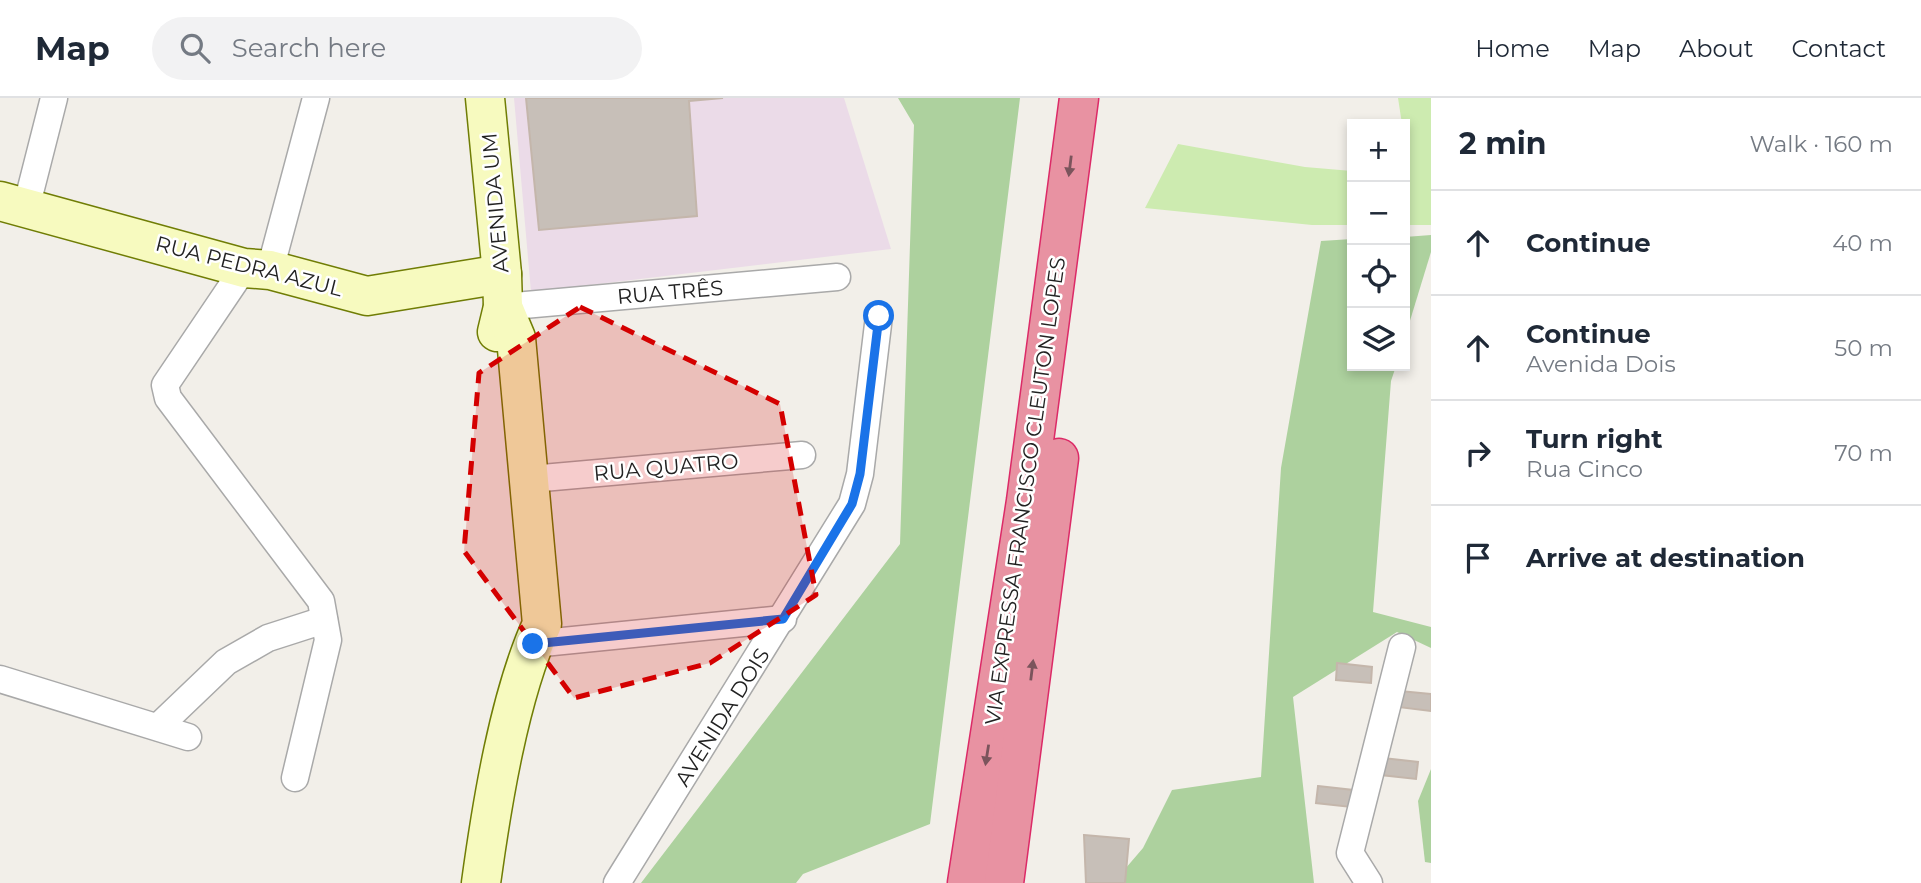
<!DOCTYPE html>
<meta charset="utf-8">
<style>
body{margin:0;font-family:Montserrat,sans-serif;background:#f2f2f3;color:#1f2937}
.controls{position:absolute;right:21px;top:21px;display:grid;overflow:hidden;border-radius:0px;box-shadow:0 4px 10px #0003}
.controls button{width:63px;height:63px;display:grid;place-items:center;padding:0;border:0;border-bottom:2px solid #e0e1e3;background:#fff;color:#1f2937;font:35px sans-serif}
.stop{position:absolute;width:21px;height:21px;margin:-16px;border:5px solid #1a73e8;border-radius:50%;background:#fff}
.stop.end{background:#1a73e8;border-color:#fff;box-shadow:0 2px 7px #0008}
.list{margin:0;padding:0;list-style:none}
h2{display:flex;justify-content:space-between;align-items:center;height:91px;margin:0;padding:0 28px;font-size:30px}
h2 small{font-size:23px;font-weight:400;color:#747a83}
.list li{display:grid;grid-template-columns:46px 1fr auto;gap:21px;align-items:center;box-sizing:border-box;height:105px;padding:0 28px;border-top:2px solid #e0e1e3}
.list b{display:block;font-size:26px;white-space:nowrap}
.list p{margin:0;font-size:23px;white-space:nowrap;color:#747a83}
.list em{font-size:23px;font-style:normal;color:#747a83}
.icon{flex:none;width:38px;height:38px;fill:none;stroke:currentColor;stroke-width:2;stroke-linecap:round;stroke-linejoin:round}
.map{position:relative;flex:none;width:1431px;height:785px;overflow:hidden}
header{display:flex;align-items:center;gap:42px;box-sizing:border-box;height:98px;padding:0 35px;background:#fff;border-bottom:2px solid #e0e1e3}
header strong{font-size:33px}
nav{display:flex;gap:38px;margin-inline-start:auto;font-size:24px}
.search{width:490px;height:63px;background:#f2f2f3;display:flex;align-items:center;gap:18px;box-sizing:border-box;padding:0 24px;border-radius:38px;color:#747a83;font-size:26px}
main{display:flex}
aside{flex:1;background:#fff}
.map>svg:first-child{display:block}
.industrial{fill:#ebdbe8}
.grass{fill:#cdebb0}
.forest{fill:#add19e}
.building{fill:#c7bfb8;stroke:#c4b6ab;stroke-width:2}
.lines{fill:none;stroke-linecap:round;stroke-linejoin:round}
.street-casing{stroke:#a9a9a9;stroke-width:29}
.secondary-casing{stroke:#707d05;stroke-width:41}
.highway-casing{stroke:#dc2a67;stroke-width:41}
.street{stroke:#fff;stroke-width:26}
.secondary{stroke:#f7fabf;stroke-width:38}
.highway{stroke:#e892a2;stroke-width:38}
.oneway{fill:#7b545c}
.route{stroke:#1a73e8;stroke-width:9}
.marked{fill:#d40000;fill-opacity:0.2;stroke:#d40000;stroke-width:5;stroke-dasharray:14 9;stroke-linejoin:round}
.labels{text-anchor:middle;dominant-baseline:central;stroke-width:5;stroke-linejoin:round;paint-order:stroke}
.street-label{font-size:21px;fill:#222;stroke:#fff}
</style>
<header>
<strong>Map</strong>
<div class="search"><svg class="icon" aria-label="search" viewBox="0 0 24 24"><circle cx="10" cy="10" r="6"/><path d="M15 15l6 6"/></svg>Search here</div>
<nav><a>Home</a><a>Map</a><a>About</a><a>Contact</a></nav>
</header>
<main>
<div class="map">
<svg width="1431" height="785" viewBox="0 0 1431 785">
<rect width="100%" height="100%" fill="#f2efe9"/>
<!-- industrial -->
<path class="industrial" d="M514,0H844L891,151L531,194Z"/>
<!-- grass -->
<g class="grass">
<path d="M1398,0H1431V127H1405V26H1402Z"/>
<path d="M1178,46L1305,69L1352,73V127H1312L1145,110Z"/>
</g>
<!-- forest -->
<g class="forest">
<path d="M898,0H1020L930,726L803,776L796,785H641L900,446L914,27Z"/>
<path d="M1431,137V154L1405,239V139Z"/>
<path d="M1352,141V268H1396L1391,283L1373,514L1431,529V550L1397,534L1293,599L1314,785H1113L1143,750L1172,692L1261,679L1281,370L1321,143Z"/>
<path d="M1431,671V765L1425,764L1418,703Z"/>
</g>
<!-- building -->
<g class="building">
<path d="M526,0H723L689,3L697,118L539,132Z"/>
<path d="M1337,565L1372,569L1371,585L1336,582Z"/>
<path d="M1400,593L1431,596V613L1398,609Z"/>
<path d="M1383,660L1418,664L1416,681L1381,677Z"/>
<path d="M1318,688L1353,692L1351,709L1316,705Z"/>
<path d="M1084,737L1129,741L1125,785H1086Z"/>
</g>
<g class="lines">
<!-- street casing -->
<g class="street-casing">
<g id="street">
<path d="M26,110L54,0"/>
<path d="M244,170L165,287L168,300L321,503L328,542L295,680"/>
<path d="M270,172L316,0"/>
<path d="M503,209L837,179"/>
<path d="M531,381L802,357"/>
<path d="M533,546L783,521"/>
<path d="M0,581L188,639"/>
<path d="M158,629L226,564L268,540L324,522"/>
<path d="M617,785L852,406L860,376L879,218"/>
<path d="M1369,785L1350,755L1402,549"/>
</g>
</g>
<!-- secondary casing -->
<g class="secondary-casing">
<g id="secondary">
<path d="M485,0L502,176L503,209L497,234"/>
<path d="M0,103L244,170L270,172L367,198L502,176"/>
<path d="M481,785C492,705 509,599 542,526L516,240L503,209"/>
</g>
</g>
<!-- highway casing -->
<g class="highway-casing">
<g id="highway">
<path d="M967,785L1026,403L1079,0"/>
<path d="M1004,785L1059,360"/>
</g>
</g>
<!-- street -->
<use href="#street" class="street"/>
<!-- secondary -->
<use href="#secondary" class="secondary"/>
<!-- highway -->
<use href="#highway" class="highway"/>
</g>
<!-- one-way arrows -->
<defs><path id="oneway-solid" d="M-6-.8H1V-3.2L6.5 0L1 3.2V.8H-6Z" transform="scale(1.75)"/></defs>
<g class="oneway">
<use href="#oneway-solid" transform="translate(1070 68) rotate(97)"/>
<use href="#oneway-solid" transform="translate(1032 572) rotate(-83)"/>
<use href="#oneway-solid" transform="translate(987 657) rotate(99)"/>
</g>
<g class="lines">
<!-- route -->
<path class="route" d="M533,546L783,521L852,406L860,376L879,218"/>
</g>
<!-- marked area -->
<path class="marked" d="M580,209L780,306L816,497L710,565L574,600L464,453L479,275Z"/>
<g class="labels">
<!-- street labels -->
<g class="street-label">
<text transform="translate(495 105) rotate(-95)">AVENIDA UM</text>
<text transform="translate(249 168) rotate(14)">RUA PEDRA AZUL</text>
<text transform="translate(670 194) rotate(-5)">RUA TRÊS</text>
<text transform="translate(666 369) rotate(-5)">RUA QUATRO</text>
<text transform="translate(1025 393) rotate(-82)">VIA EXPRESSA FRANCISCO CLEUTON LOPES</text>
<text transform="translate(722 619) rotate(-58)">AVENIDA DOIS</text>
</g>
</g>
</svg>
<div class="controls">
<button>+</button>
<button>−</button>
<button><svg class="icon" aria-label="locate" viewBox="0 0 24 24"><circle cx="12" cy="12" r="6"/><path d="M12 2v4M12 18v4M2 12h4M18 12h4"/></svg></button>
<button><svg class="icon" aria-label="layers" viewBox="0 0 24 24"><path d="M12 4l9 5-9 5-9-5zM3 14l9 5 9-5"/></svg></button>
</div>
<div class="stop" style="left:879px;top:218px"></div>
<div class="stop end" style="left:533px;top:546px"></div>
</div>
<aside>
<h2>2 min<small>Walk · 160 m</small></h2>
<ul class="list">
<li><svg class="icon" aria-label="ahead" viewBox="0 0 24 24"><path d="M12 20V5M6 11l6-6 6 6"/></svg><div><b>Continue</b></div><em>40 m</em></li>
<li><svg class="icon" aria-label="ahead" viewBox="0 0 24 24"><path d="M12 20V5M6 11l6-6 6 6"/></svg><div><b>Continue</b><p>Avenida Dois</p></div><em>50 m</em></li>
<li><svg class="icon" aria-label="right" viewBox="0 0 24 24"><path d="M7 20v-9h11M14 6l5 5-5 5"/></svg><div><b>Turn right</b><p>Rua Cinco</p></div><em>70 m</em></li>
<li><svg class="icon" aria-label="arrive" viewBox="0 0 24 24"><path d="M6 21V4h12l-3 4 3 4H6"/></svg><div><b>Arrive at destination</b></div></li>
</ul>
</aside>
</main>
